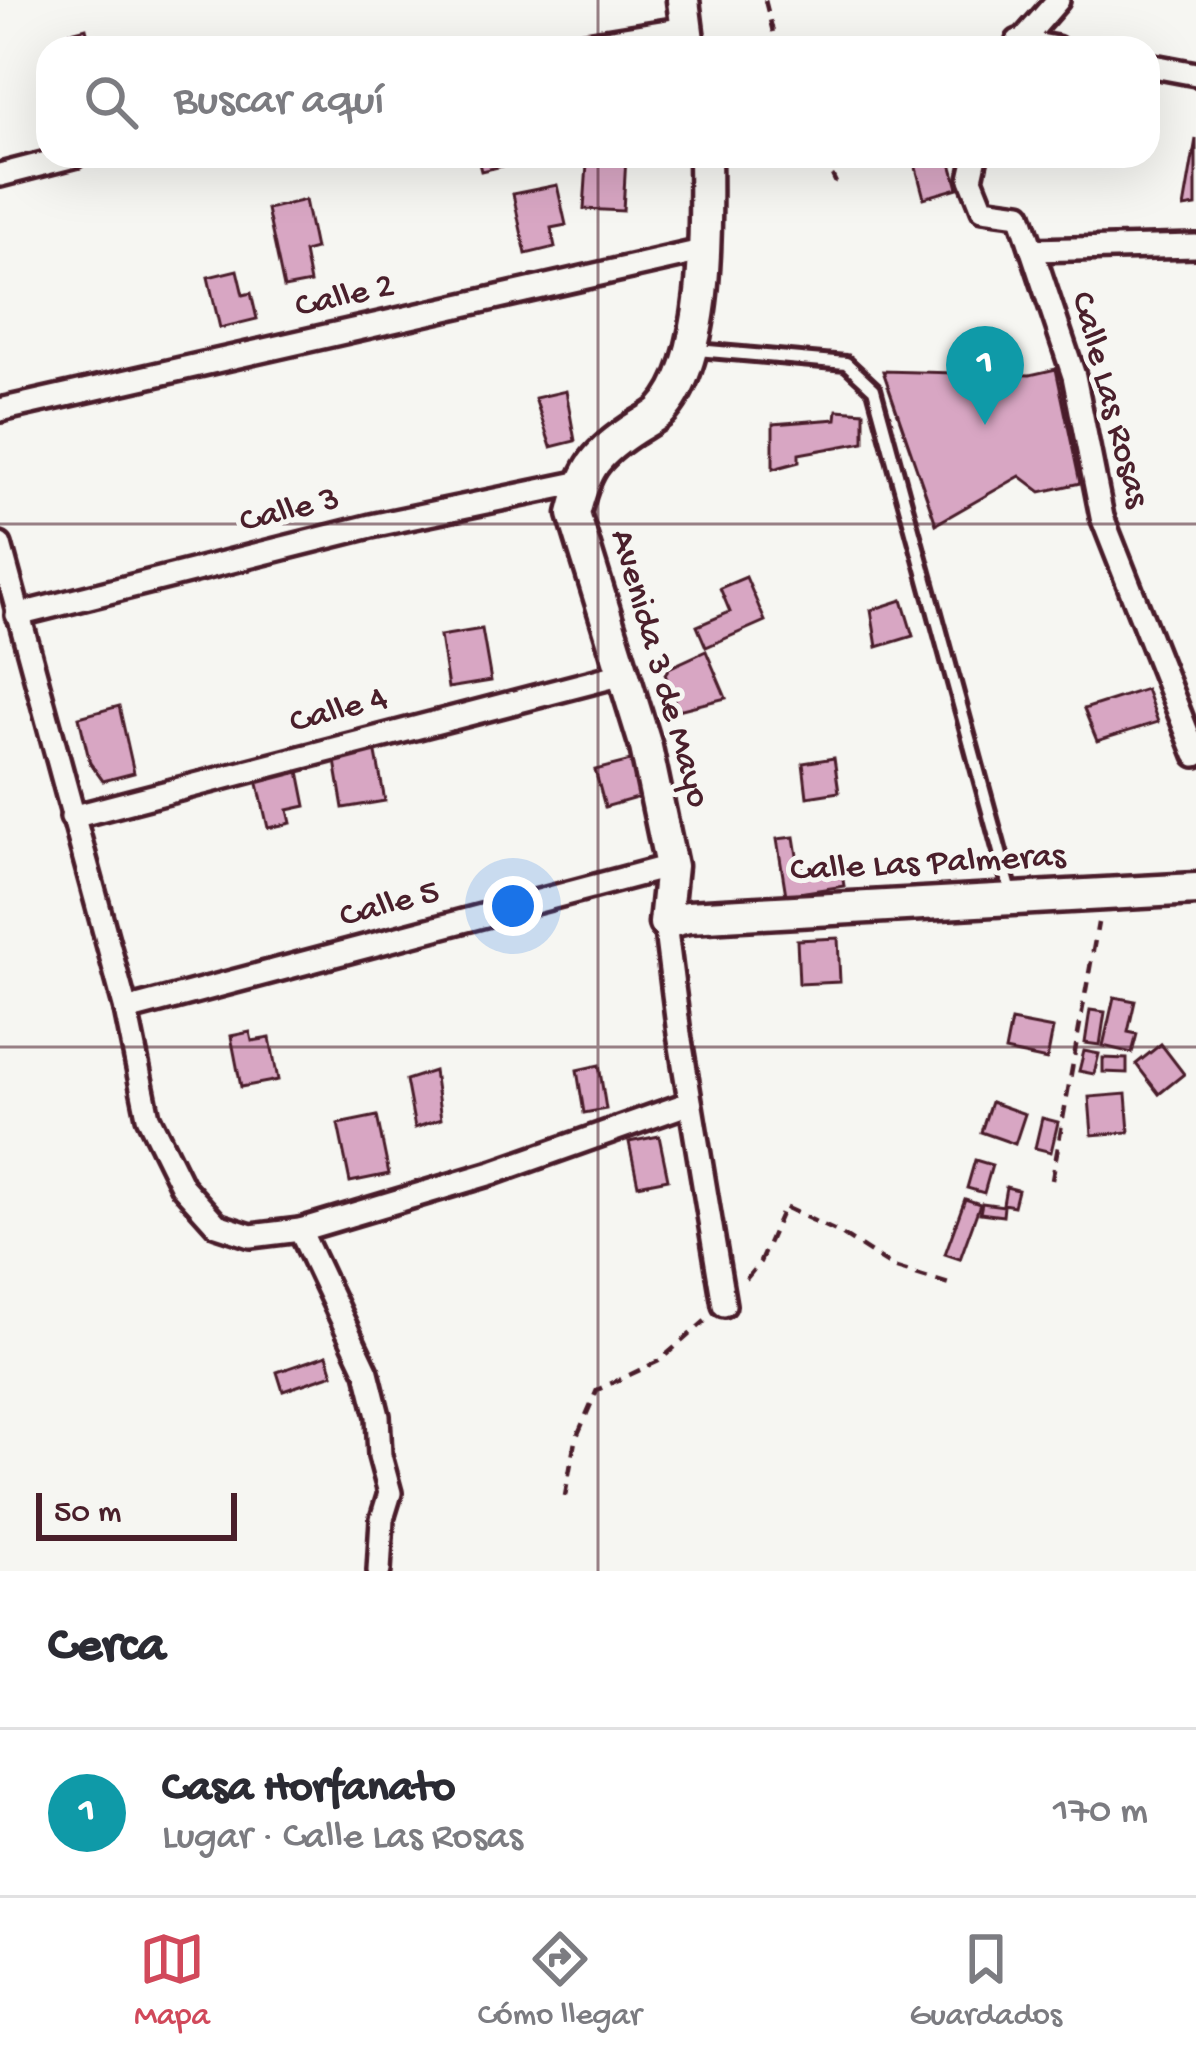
<!DOCTYPE html>
<html lang="es">
<meta charset="utf-8">
<style>
body{margin:0;font-family:"Gochi Hand",sans-serif;background:#f2f2f3;color:#2b2b33}
.scale{position:absolute;left:36px;bottom:30px;width:201px;box-sizing:border-box;padding-left:12px;border:6px solid #4a1f2b;border-top:0;font-size:33px;line-height:42px;white-space:nowrap;color:#4a1f2b;-webkit-text-stroke:9px #f6f6f2;paint-order:stroke}
.you{position:absolute;left:513px;top:906px;width:42px;height:42px;margin:-30px;border:9px solid #fff;border-radius:50%;background:#1a73e8;box-shadow:0 0 0 18px #1a73e833}
.badge{display:grid;place-items:center;width:78px;height:78px;border-radius:50%;background:#d1495b;color:#fff;font-size:39px;font-weight:700}
.pin{position:absolute;translate:-50% -99px;filter:drop-shadow(0 3px 6px #0008)}
.pin::after{content:'';position:absolute;top:63px;width:42px;height:36px;background:inherit;clip-path:polygon(0 0,100% 0,50% 100%)}
.list{margin:0;padding:0;list-style:none}
h2{display:flex;justify-content:space-between;align-items:center;height:156px;margin:0;padding:0 48px;font-size:51px}
h2 small{font-size:39px;font-weight:400;color:#7c7c81}
.list li{display:grid;grid-template-columns:78px 1fr auto;gap:36px;align-items:center;box-sizing:border-box;height:168px;padding:0 48px;border-top:3px solid #e1e1e2}
.list b{display:block;font-size:45px;white-space:nowrap}
.list p{margin:0;font-size:39px;white-space:nowrap;color:#7c7c81}
.list em{font-size:39px;font-style:normal;color:#7c7c81}
.icon{flex:none;width:66px;height:66px;fill:none;stroke:currentColor;stroke-width:2;stroke-linecap:round;stroke-linejoin:round}
.map{position:relative;flex:none;width:1196px;height:1571px;overflow:hidden}
.search{position:absolute;background:#fff;box-shadow:0 12px 48px #0002;left:36px;right:36px;top:36px;height:132px;display:flex;align-items:center;gap:30px;box-sizing:border-box;padding:0 42px;border-radius:36px;color:#7c7c81;font-size:45px}
.sheet{height:324px;background:#fff}
nav{display:flex;justify-content:space-around;align-items:center;box-sizing:border-box;height:168px;border-top:3px solid #e1e1e2;background:#fff;font-size:33px;color:#7c7c81}
nav a{display:grid;justify-items:center;gap:6px}
nav .on{color:#d1495b}
.map>svg:first-child{display:block}
.building{fill:#d8a6c3;stroke:#4a1f2b;stroke-width:3}
.lines{fill:none;stroke-linecap:round;stroke-linejoin:round}
.lane-casing{stroke:#4a1f2b;stroke-width:20}
.street-casing{stroke:#4a1f2b;stroke-width:30}
.secondary-casing{stroke:#4a1f2b;stroke-width:39}
.path{stroke:#4a1f2b;stroke-width:4.5;stroke-dasharray:12 9;stroke-linecap:butt}
.lane{stroke:#f6f6f2;stroke-width:10}
.street{stroke:#f6f6f2;stroke-width:21}
.secondary{stroke:#f6f6f2;stroke-width:30}
.grid{fill:none;stroke:#4a1f2b;stroke-width:3;stroke-opacity:0.55}
.labels{text-anchor:middle;dominant-baseline:central;stroke-width:10;stroke-linejoin:round;paint-order:stroke}
.street-label{font-size:36px;fill:#4a1f2b;stroke:#f6f6f2}
</style>
<div class="map">
<svg width="1196" height="1571" viewBox="0 0 1196 1571">
<rect width="100%" height="100%" fill="#f6f6f2"/>
<filter id="ink" filterUnits="userSpaceOnUse"><feTurbulence type="fractalNoise" baseFrequency=".00833" numOctaves="2"/><feDisplacementMap in="SourceGraphic" scale="24" xChannelSelector="R" yChannelSelector="G"/><feConvolveMatrix kernelMatrix="1 2 1 2 8 2 1 2 1" color-interpolation-filters="sRGB"/></filter>
<g filter="url(#ink)">
<!-- building -->
<g class="building">
<path d="M86,28L91,48H71L67,33Z"/>
<path d="M1196,139V206L1184,208Z"/>
<path d="M477,156H511V164L481,171Z"/>
<path d="M949,156L958,188L924,198L915,164Z"/>
<path d="M626,157L623,211L584,209L587,164Z"/>
<path d="M557,185L566,225L551,228L555,247L526,254L513,194Z"/>
<path d="M305,200L315,249L304,252L310,283L284,288L267,209Z"/>
<path d="M237,270L243,295L251,293L257,319L220,328L208,277Z"/>
<path d="M1056,369L1080,483L1041,492L1020,476L936,524L883,371L1030,375Z"/>
<path d="M566,391L575,441L551,447L535,398Z"/>
<path d="M837,410L864,412V442L799,454V462L773,469V424L836,419Z"/>
<path d="M746,577L765,621L706,647L697,626L730,612L720,588Z"/>
<path d="M902,600L913,636L877,647L871,610Z"/>
<path d="M482,629L491,681L448,688L440,636Z"/>
<path d="M706,651L726,698L678,710L665,674L669,668Z"/>
<path d="M1146,689L1158,722L1097,741L1084,709Z"/>
<path d="M119,706L134,773L103,781L90,763L79,717Z"/>
<path d="M375,748L385,801L343,808L334,755Z"/>
<path d="M834,758L839,792L807,797L803,763Z"/>
<path d="M638,759L647,795L605,807L595,770Z"/>
<path d="M298,766L306,806L288,810L291,823L268,828L256,775Z"/>
<path d="M794,837L799,868L840,861L844,886L786,895L777,839Z"/>
<path d="M838,938L840,982L799,984L797,940Z"/>
<path d="M1114,997L1135,1001L1128,1032L1137,1034L1132,1053L1103,1046Z"/>
<path d="M1090,1010L1105,1012L1100,1045L1085,1043Z"/>
<path d="M1011,1021L1053,1029L1047,1060L1005,1051Z"/>
<path d="M250,1032L252,1041L270,1038L278,1080L241,1087L231,1036Z"/>
<path d="M1161,1044L1184,1074L1159,1094L1136,1064Z"/>
<path d="M1084,1051L1099,1054L1094,1074L1079,1071Z"/>
<path d="M1103,1058L1127,1059V1073L1103,1072Z"/>
<path d="M599,1065L606,1109L584,1113L577,1070Z"/>
<path d="M434,1071L441,1119L415,1128L406,1080Z"/>
<path d="M1126,1094L1129,1132L1092,1135L1089,1097Z"/>
<path d="M991,1102L1025,1114L1015,1144L981,1132Z"/>
<path d="M377,1116L389,1174L350,1182L338,1124Z"/>
<path d="M1042,1118L1058,1122L1051,1152L1035,1148Z"/>
<path d="M659,1136L668,1179L638,1185L629,1142Z"/>
<path d="M975,1160L992,1165L984,1193L967,1188Z"/>
<path d="M1006,1187L1018,1190L1014,1206L1003,1204Z"/>
<path d="M965,1199L980,1204L960,1259L945,1254Z"/>
<path d="M982,1203L1004,1206L1003,1216L980,1213Z"/>
<path d="M327,1355L333,1374L283,1391L277,1372Z"/>
</g>
<g class="lines">
<!-- lane casing -->
<g class="lane-casing">
<path id="lane" d="M697,350L846,363L874,389L1012,896"/>
</g>
<!-- street casing -->
<g class="street-casing">
<g id="street">
<path d="M1018,41L1056,48"/>
<path d="M562,48L686,28"/>
<path d="M1016,48L1058,0"/>
<path d="M1148,65L1196,74"/>
<path d="M976,156L971,179L983,209L1020,214L1074,376L1102,517L1196,755"/>
<path d="M0,175L74,156"/>
<path d="M1032,250L1196,246"/>
<path d="M0,410L706,250"/>
<path d="M0,545L126,1010L148,1117L182,1186L217,1225L251,1236L300,1230L495,1172L690,1103"/>
<path d="M17,615L371,526L582,482"/>
<path d="M72,817L623,674"/>
<path d="M665,923L679,1034L724,1305"/>
<path d="M126,1010L671,866"/>
<path d="M300,1230L367,1372L378,1416L380,1456L390,1493L382,1519L379,1571"/>
</g>
</g>
<!-- secondary casing -->
<g class="secondary-casing">
<g id="secondary">
<path d="M683,0L689,48"/>
<path d="M705,156C706,223 709,361 661,411C652,419 639,425 629,432C592,457 585,471 574,514L646,747L671,866L665,923L688,917L1196,889"/>
</g>
</g>
<!-- path -->
<g class="path">
<path d="M765,0L777,48"/>
<path d="M823,156L836,183"/>
<path d="M1052,1180L1098,923"/>
<path d="M746,1279L760,1262L784,1207L838,1232L893,1267L949,1284"/>
<path d="M565,1496L575,1441L597,1390L659,1361L705,1321"/>
</g>
<!-- lane -->
<use href="#lane" class="lane"/>
<!-- street -->
<use href="#street" class="street"/>
<!-- secondary -->
<use href="#secondary" class="secondary"/>
</g>
</g>
<!-- grid -->
<path class="grid" d="M598,0V48M598,156V1571M0,524H1196M0,1047H1196"/>
<g class="labels">
<!-- street labels -->
<g class="street-label">
<text transform="translate(345 298) rotate(-13)">Calle 2</text>
<text transform="translate(1108 400) rotate(75)">Calle Las Rosas</text>
<text transform="translate(290 512) rotate(-14)">Calle 3</text>
<text transform="translate(658 669) rotate(74)">Avenida 3 de Mayo</text>
<text transform="translate(339 712) rotate(-15)">Calle 4</text>
<text transform="translate(928 865) rotate(-3)">Calle Las Palmeras</text>
<text transform="translate(390 906) rotate(-15)">Calle 5</text>
</g>
</g>
</svg>
<div class="scale">50 m</div>
<div class="you"></div>
<div class="pin badge" style="left:985px;top:425px;background:#0f9aa8">1</div>
<div class="search"><svg class="icon" aria-label="search" viewBox="0 0 24 24"><circle cx="10" cy="10" r="6"/><path d="M15 15l6 6"/></svg>Buscar aquí</div>
</div>
<section class="sheet">
<h2>Cerca<small></small></h2>
<ul class="list">
<li><span class="badge" style="background:#0f9aa8">1</span><div><b>Casa Horfanato</b><p>Lugar · Calle Las Rosas</p></div><em>170 m</em></li>
</ul>
</section>
<nav>
<a class="on"><svg class="icon" aria-label="map" viewBox="0 0 24 24"><path d="M3 6l6-2 6 2 6-2v14l-6 2-6-2-6 2zM9 4v14M15 6v14"/></svg>Mapa</a>
<a><svg class="icon" aria-label="directions" viewBox="0 0 24 24"><path d="M12 3l9 9-9 9-9-9zM9 14v-3h6M13 9l2 2-2 2"/></svg>Cómo llegar</a>
<a><svg class="icon" aria-label="saved" viewBox="0 0 24 24"><path d="M7 4h10v16l-5-4-5 4z"/></svg>Guardados</a>
</nav>
